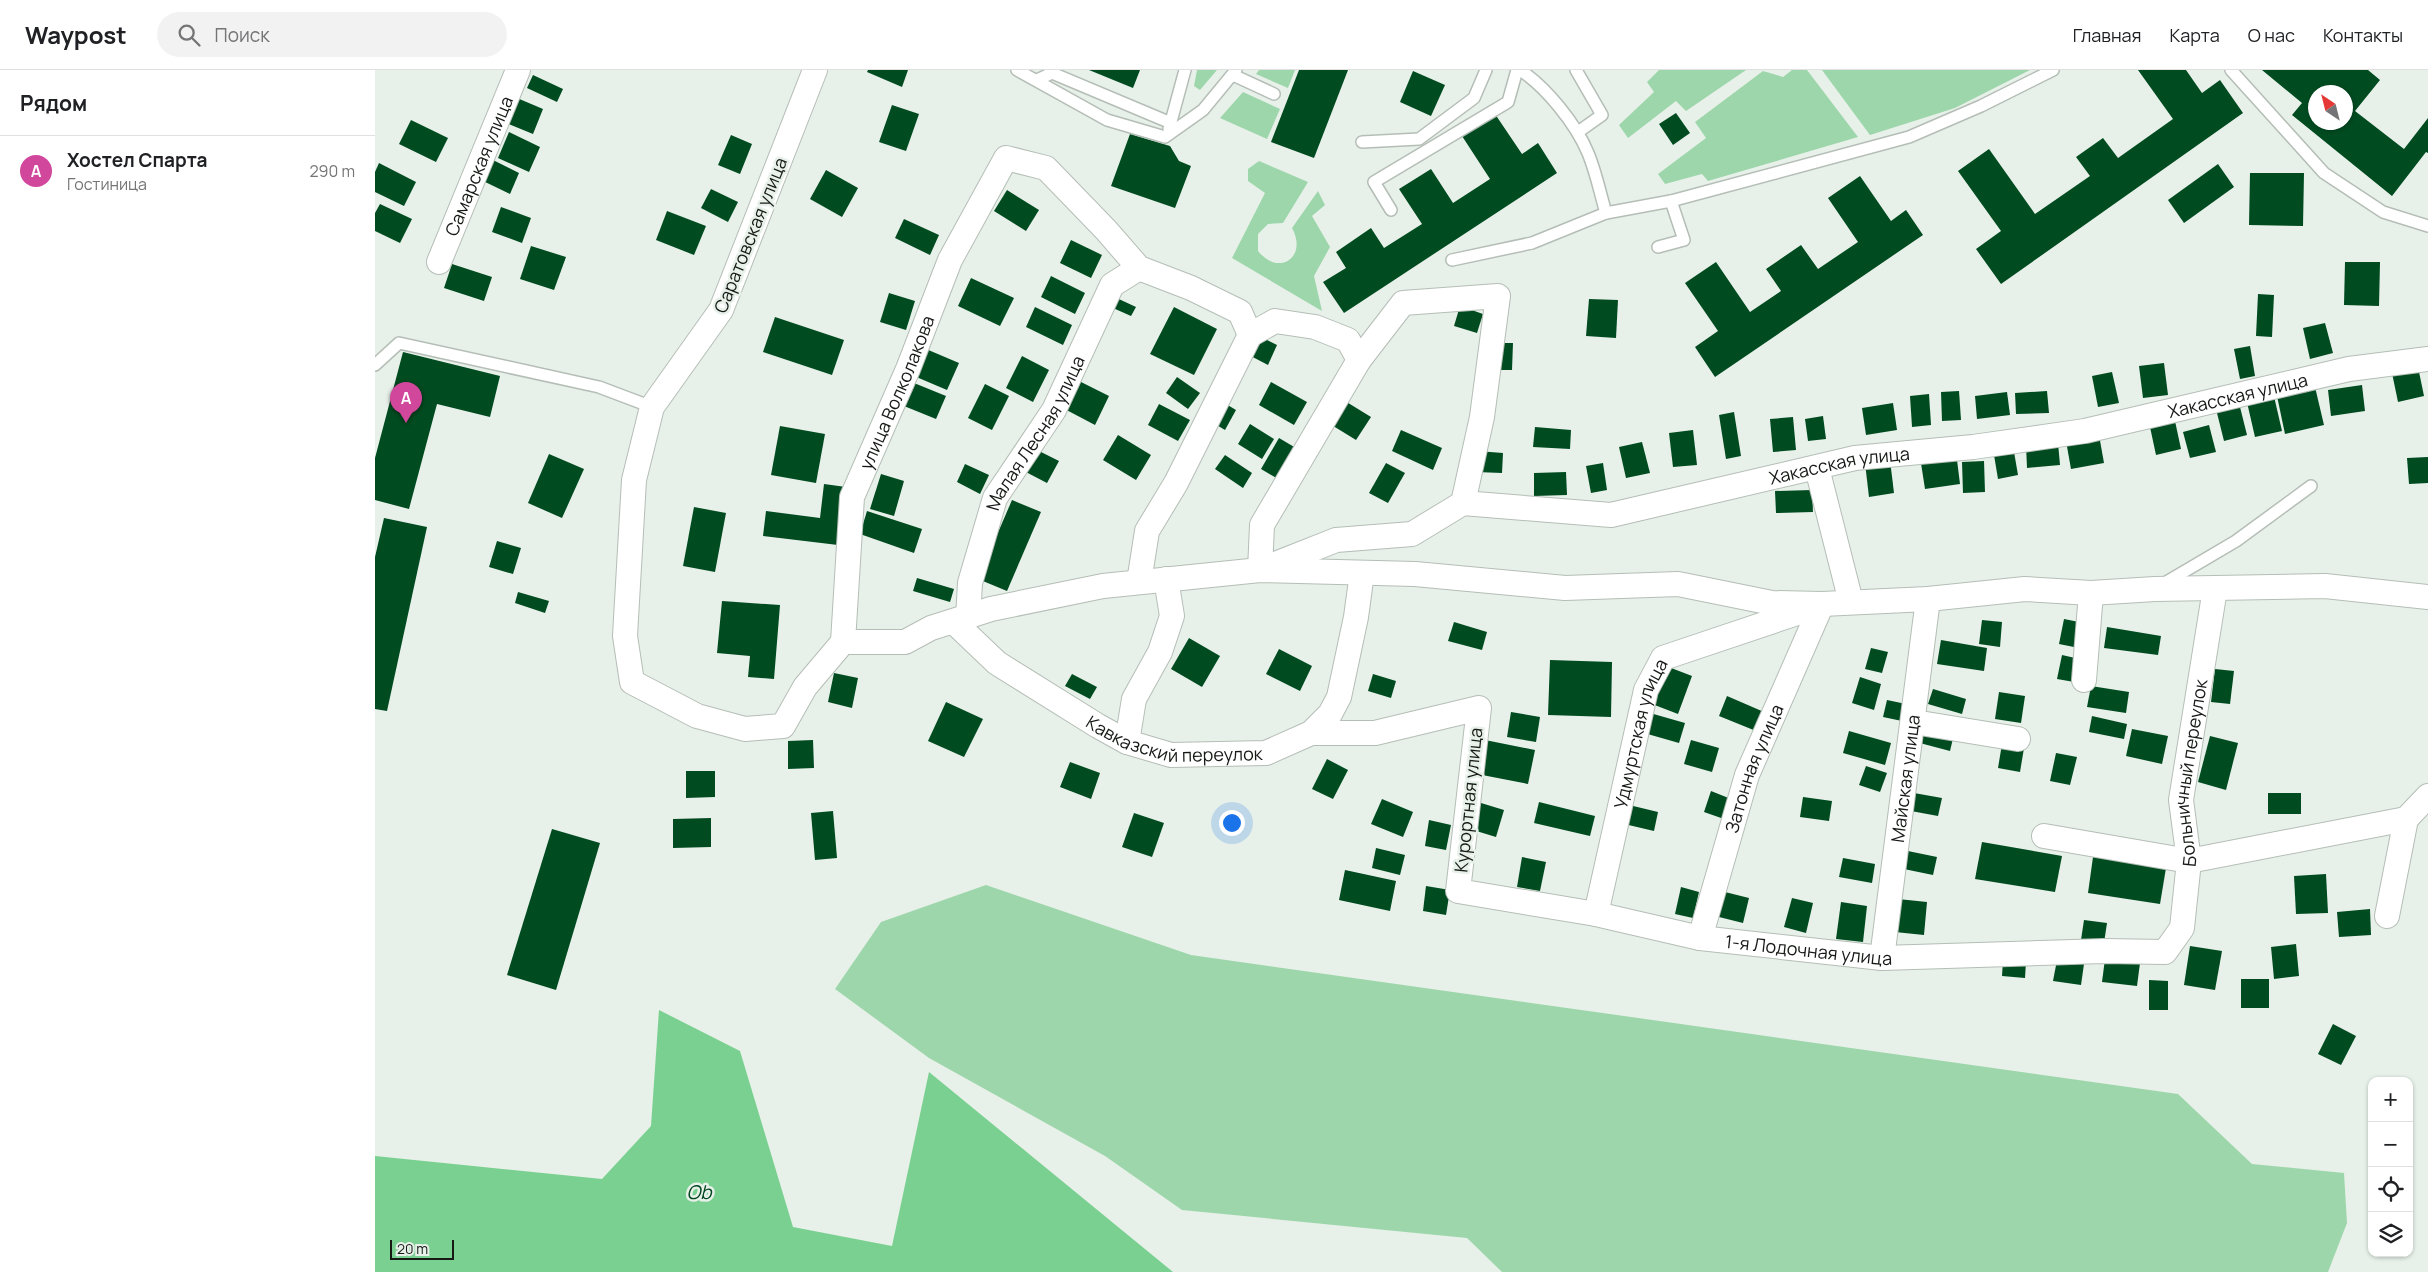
<!DOCTYPE html>
<html lang="ru">
<meta charset="utf-8">
<style>
body{margin:0;font-family:Manrope,sans-serif;background:#f2f2f2;color:#202124}
.controls{position:absolute;right:15px;bottom:15px;display:grid;overflow:hidden;border-radius:10px;box-shadow:0 1px 4px #0004}
.controls button{width:45px;height:45px;display:grid;place-items:center;padding:0;border:0;border-bottom:1px solid #e0e0e0;background:#fff;color:#202124;font:25px sans-serif}
.compass{position:absolute;left:1933px;top:15px;width:45px;height:45px;border-radius:50%;background:#fff;box-shadow:0 1px 4px #0004;rotate:325deg}
.scale{position:absolute;left:15px;bottom:12px;width:64px;box-sizing:border-box;padding-left:5px;border:2px solid #161916;border-top:0;font-size:14px;line-height:18px;white-space:nowrap;color:#161916;-webkit-text-stroke:4px #e7f1e9;paint-order:stroke}
.you{position:absolute;left:856px;top:752px;width:18px;height:18px;margin:-12px;border:4px solid #fff;border-radius:50%;background:#1a73e8;box-shadow:0 0 0 8px #1a73e833}
.badge{display:grid;place-items:center;width:32px;height:32px;border-radius:50%;background:#2563eb;color:#fff;font-size:16px;font-weight:700}
.pin{position:absolute;translate:-50% -41px;filter:drop-shadow(0 1px 2px #0008)}
.pin::after{content:'';position:absolute;top:26px;width:18px;height:15px;background:inherit;clip-path:polygon(0 0,100% 0,50% 100%)}
.list{margin:0;padding:0;list-style:none}
h2{display:flex;justify-content:space-between;align-items:center;height:65px;margin:0;padding:0 20px;font-size:21px}
h2 small{font-size:16px;font-weight:400;color:#757577}
.list li{display:grid;grid-template-columns:32px 1fr auto;gap:15px;align-items:center;box-sizing:border-box;height:70px;padding:0 20px;border-top:1px solid #e0e0e0}
.list b{display:block;font-size:19px;white-space:nowrap}
.list p{margin:0;font-size:16px;white-space:nowrap;color:#757577}
.list em{font-size:16px;font-style:normal;color:#757577}
.icon{flex:none;width:28px;height:28px;fill:none;stroke:currentColor;stroke-width:2;stroke-linecap:round;stroke-linejoin:round}
.map{position:relative;flex:none;width:2053px;height:1202px;overflow:hidden}
header{display:flex;align-items:center;gap:30px;box-sizing:border-box;height:70px;padding:0 25px;background:#fff;border-bottom:1px solid #e0e0e0}
header strong{font-size:24px}
nav{display:flex;gap:28px;margin-inline-start:auto;font-size:18px}
.search{width:350px;height:45px;background:#f2f2f2;display:flex;align-items:center;gap:12px;box-sizing:border-box;padding:0 18px;border-radius:28px;color:#757577;font-size:19px}
main{display:flex}
aside{flex:1;background:#fff}
.map>svg:first-child{display:block}
.green{fill:#9ed6ab}
.water{fill:#7ad090}
.building{fill:#004b20;fill-rule:evenodd}
.lines{fill:none;stroke-linecap:round;stroke-linejoin:round}
.lane-casing{stroke:#b5beb6;stroke-width:14}
.street-casing{stroke:#b5beb6;stroke-width:26}
.lane{stroke:#fff;stroke-width:11}
.street{stroke:#fff;stroke-width:24}
.labels{text-anchor:middle;dominant-baseline:central;stroke-width:5;stroke-linejoin:round;paint-order:stroke}
.street-label{font-size:18px;fill:#161916;stroke:#e7f1e9}
.water-label{font-size:19px;font-style:italic;fill:#00451e;stroke:#e7f1e9}
</style>
<header>
<strong>Waypost</strong>
<div class="search"><svg class="icon" aria-label="search" viewBox="0 0 24 24"><circle cx="10" cy="10" r="6"/><path d="M15 15l6 6"/></svg>Поиск</div>
<nav><a>Главная</a><a>Карта</a><a>О нас</a><a>Контакты</a></nav>
</header>
<main>
<aside>
<h2>Рядом<small></small></h2>
<ul class="list">
<li><span class="badge" style="background:#d1479c">A</span><div><b>Хостел Спарта</b><p>Гостиница</p></div><em>290 m</em></li>
</ul>
</aside>
<div class="map">
<svg width="2053" height="1202" viewBox="0 0 2053 1202">
<rect width="100%" height="100%" fill="#e7f1e9"/>
<!-- green -->
<g class="green">
<path d="M822,0H842L825,20L819,16Z"/>
<path d="M884,0H920L913,18L881,4Z"/>
<path d="M1284,0H1371L1311,41L1301,31L1253,68L1244,55L1279,22L1272,12Z"/>
<path d="M1417,0H1432L1483,67L1333,111L1327,104L1290,114L1283,104L1331,68L1320,52L1388,1L1408,7Z"/>
<path d="M1447,0H1655L1580,38L1495,65Z"/>
<path d="M868,22L905,39L892,69L845,48Z"/>
<path d="M884,91L933,112L908,153L893,154L883,164V181C904,207 933,187 917,158L943,121L950,135L937,146L955,177L939,206L947,241L857,188L890,123L873,111V99Z"/>
<path d="M611,815L816,885L1803,1024L1877,1094L1969,1103L1972,1153L1953,1202H1127L1092,1168L807,1140L730,1086L554,988L460,919L506,852Z"/>
</g>
<!-- water -->
<path class="water" d="M284,940L365,981L418,1157L517,1176L554,1002L798,1202H0V1086L227,1109L276,1056Z"/>
<!-- building -->
<g class="building">
<path d="M493,0H533L527,17L492,2Z"/>
<path d="M714,0H765L758,18Z"/>
<path d="M924,0H973L939,88L896,72Z"/>
<path d="M1763,0H1811L1827,23L1845,10L1868,43L1626,214L1601,179L1626,161L1583,101L1614,79L1660,144L1715,106L1701,87L1728,68L1743,88L1798,49Z"/>
<path d="M1887,0H1993L2005,10L1980,41L2029,79L2053,48V83L2051,82L2017,126L1917,45L1927,33ZM1940,22H1970V52H1940Z"/>
<path d="M1038,1L1070,15L1056,46L1025,32Z"/>
<path d="M158,5L188,19L182,32L152,18Z"/>
<path d="M142,28L168,39L158,64L131,53Z"/>
<path d="M517,35L544,44L531,81L504,72Z"/>
<path d="M1301,43L1315,63L1298,75L1284,54Z"/>
<path d="M1120,44L1147,84L1163,73L1182,103L969,243L948,212L971,198L961,182L996,158L1009,178L1047,154L1024,119L1056,99L1078,133L1115,109L1087,66Z"/>
<path d="M36,50L73,68L61,92L24,74Z"/>
<path d="M134,62L165,77L154,102L123,88Z"/>
<path d="M755,64L795,76L804,91L816,96L800,138L736,116Z"/>
<path d="M356,65L377,74L365,104L343,95Z"/>
<path d="M114,88L144,103L135,124L104,109Z"/>
<path d="M4,93L41,112L29,136L0,122V102Z"/>
<path d="M1843,94L1859,117L1809,153L1793,130Z"/>
<path d="M451,100L483,118L467,147L435,129Z"/>
<path d="M1875,103H1929L1928,156L1874,155Z"/>
<path d="M1485,106L1516,151L1531,140L1548,165L1340,307L1320,277L1343,261L1310,213L1341,192L1375,242L1406,221L1391,199L1426,175L1443,199L1483,172L1453,128Z"/>
<path d="M336,119L363,132L353,152L326,138Z"/>
<path d="M632,120L664,140L651,161L619,141Z"/>
<path d="M5,134L37,149L25,173L0,161V143Z"/>
<path d="M126,137L156,148L147,173L117,162Z"/>
<path d="M292,141L331,156L319,185L281,170Z"/>
<path d="M529,149L564,165L555,185L520,168Z"/>
<path d="M696,170L727,185L716,208L685,193Z"/>
<path d="M156,176L191,187L179,220L145,209Z"/>
<path d="M1970,192H2005L2004,236L1969,235Z"/>
<path d="M77,194L117,207L109,231L69,218Z"/>
<path d="M676,206L710,223L700,244L666,227Z"/>
<path d="M596,208L639,228L625,256L583,236Z"/>
<path d="M514,223L540,231L531,260L505,252Z"/>
<path d="M733,224L761,237L756,246L729,234Z"/>
<path d="M1883,224L1899,225L1897,267L1881,266Z"/>
<path d="M1214,229L1243,230L1241,268L1211,266Z"/>
<path d="M1085,236L1108,244L1102,263L1079,256Z"/>
<path d="M660,237L697,255L688,275L651,257Z"/>
<path d="M799,237L842,259L819,305L775,284Z"/>
<path d="M400,247L469,270L457,305L388,282Z"/>
<path d="M1950,253L1958,283L1935,289L1928,258Z"/>
<path d="M880,264L902,275L893,295L870,283Z"/>
<path d="M1116,273H1138L1137,300H1116Z"/>
<path d="M1875,276L1880,306L1865,309L1859,279Z"/>
<path d="M551,279L584,293L572,320L539,306Z"/>
<path d="M28,282L125,306L115,347L62,334L34,439L0,430V388Z"/>
<path d="M647,286L674,300L658,332L631,318Z"/>
<path d="M1789,293L1793,325L1768,328L1764,296Z"/>
<path d="M2043,297L2049,326L2023,332L2017,303Z"/>
<path d="M1737,302L1744,333L1723,337L1717,306Z"/>
<path d="M696,307L734,326L720,355L682,335Z"/>
<path d="M802,307L825,323L813,339L791,323Z"/>
<path d="M896,312L932,332L919,355L884,335Z"/>
<path d="M539,313L571,326L561,349L529,336Z"/>
<path d="M610,314L634,326L617,360L593,348Z"/>
<path d="M1987,315L1990,341L1956,346L1953,320Z"/>
<path d="M1940,317L1949,355L1910,364L1902,326Z"/>
<path d="M1584,321L1586,350L1567,351L1566,322Z"/>
<path d="M1672,321L1674,343L1641,344L1640,323Z"/>
<path d="M1632,322L1635,345L1602,349L1600,326Z"/>
<path d="M1898,322L1907,361L1880,367L1871,328Z"/>
<path d="M1554,324L1556,355L1537,357L1535,326Z"/>
<path d="M846,331L861,340L850,360L835,351Z"/>
<path d="M970,331L996,347L981,370L955,354Z"/>
<path d="M1518,333L1522,360L1491,365L1487,338Z"/>
<path d="M1864,333L1872,365L1849,371L1841,339Z"/>
<path d="M784,334L815,350L803,371L773,355Z"/>
<path d="M1359,342L1366,386L1351,389L1344,345Z"/>
<path d="M1448,346L1451,369L1433,371L1430,349Z"/>
<path d="M1418,347L1421,380L1398,382L1395,349Z"/>
<path d="M1800,351L1806,379L1781,385L1775,357Z"/>
<path d="M875,354L899,369L887,389L863,374Z"/>
<path d="M1834,355L1841,382L1815,388L1808,362Z"/>
<path d="M405,356L450,364L441,413L396,405Z"/>
<path d="M1160,357L1196,360L1195,379L1158,377Z"/>
<path d="M1026,360L1067,378L1058,400L1017,381Z"/>
<path d="M1318,360L1322,395L1298,397L1294,363Z"/>
<path d="M743,365L776,385L761,410L728,390Z"/>
<path d="M1724,365L1729,393L1696,399L1691,371Z"/>
<path d="M904,368L926,381L908,412L886,399Z"/>
<path d="M1267,372L1275,403L1251,408L1244,377Z"/>
<path d="M1683,373L1685,395L1652,398L1651,375Z"/>
<path d="M1638,376L1643,405L1623,409L1618,379Z"/>
<path d="M658,378L684,391L672,413L647,400Z"/>
<path d="M1102,381L1128,383L1127,403L1101,402Z"/>
<path d="M1581,382L1585,414L1550,419L1545,387Z"/>
<path d="M174,384L209,399L187,448L153,433Z"/>
<path d="M850,385L877,403L868,418L840,399Z"/>
<path d="M2053,387V413L2034,414L2032,388Z"/>
<path d="M1515,390L1519,423L1494,427L1490,393Z"/>
<path d="M1609,391L1610,422L1588,423L1587,392Z"/>
<path d="M1011,393L1030,403L1013,433L994,423Z"/>
<path d="M1228,393L1232,420L1216,423L1211,396Z"/>
<path d="M590,394L614,405L605,424L582,412Z"/>
<path d="M1191,402L1192,425L1159,426V403Z"/>
<path d="M506,404L529,411L519,446L495,439Z"/>
<path d="M449,414L471,417L463,475L388,466L391,441L445,448Z"/>
<path d="M1437,420L1438,442L1401,443L1400,421Z"/>
<path d="M637,430L666,442L632,521L603,509Z"/>
<path d="M319,437L351,443L340,502L308,496Z"/>
<path d="M492,441L547,459L539,483L485,464Z"/>
<path d="M9,448L52,457L12,641L0,639V487Z"/>
<path d="M122,471L146,478L138,504L114,497Z"/>
<path d="M542,508L579,519L575,532L538,521Z"/>
<path d="M143,522L174,531L170,543L140,533Z"/>
<path d="M347,531L405,535L399,609L373,607L375,586L342,583Z"/>
<path d="M1689,549L1709,553L1704,578L1684,574Z"/>
<path d="M1607,550L1627,552L1625,577L1604,574Z"/>
<path d="M1079,552L1112,562L1107,580L1073,571Z"/>
<path d="M1732,557L1786,566L1783,585L1729,578Z"/>
<path d="M814,568L845,586L827,617L796,599Z"/>
<path d="M1566,570L1612,578L1609,601L1562,594Z"/>
<path d="M1496,578L1513,582L1507,603L1490,599Z"/>
<path d="M904,579L937,596L925,621L891,604Z"/>
<path d="M1687,585L1709,590L1705,613L1682,609Z"/>
<path d="M1175,590L1237,592L1236,647L1173,645Z"/>
<path d="M1291,596L1317,606L1303,644L1277,634Z"/>
<path d="M1840,599L1859,601L1855,634L1836,632Z"/>
<path d="M459,603L483,608L477,638L453,632Z"/>
<path d="M697,604L722,617L715,629L690,616Z"/>
<path d="M998,604L1021,611L1016,628L993,621Z"/>
<path d="M1485,607L1506,614L1499,640L1477,633Z"/>
<path d="M1716,616L1754,622L1751,643L1712,637Z"/>
<path d="M1558,619L1591,629L1587,644L1553,634Z"/>
<path d="M1624,622L1650,626L1646,653L1620,649Z"/>
<path d="M1352,626L1389,642L1381,661L1344,646Z"/>
<path d="M1512,630L1531,634L1527,651L1508,647Z"/>
<path d="M571,632L608,649L589,687L553,671Z"/>
<path d="M1136,642L1165,647L1161,672L1132,667Z"/>
<path d="M1275,643L1310,653L1304,673L1269,663Z"/>
<path d="M1717,646L1752,654L1749,669L1714,662Z"/>
<path d="M1546,651L1580,660L1575,681L1541,672Z"/>
<path d="M1757,659L1793,666L1787,694L1751,686Z"/>
<path d="M1474,661L1516,673L1510,695L1468,683Z"/>
<path d="M1835,666L1863,673L1851,720L1823,712Z"/>
<path d="M1628,668L1650,672L1645,702L1623,698Z"/>
<path d="M438,670L439,698L413,699V671Z"/>
<path d="M1110,670L1160,680L1153,714L1102,704Z"/>
<path d="M1316,670L1344,678L1337,702L1309,694Z"/>
<path d="M1681,683L1702,687L1695,715L1675,711Z"/>
<path d="M952,689L973,700L958,729L937,719Z"/>
<path d="M695,692L725,703L716,729L685,717Z"/>
<path d="M1491,696L1512,703L1505,722L1484,715Z"/>
<path d="M311,701H340V727L311,728Z"/>
<path d="M1336,721L1356,729L1349,749L1329,742Z"/>
<path d="M1539,723L1567,728L1563,746L1536,741Z"/>
<rect x="1893" y="723" width="33" height="21"/>
<path d="M1428,727L1457,731L1454,751L1425,747Z"/>
<path d="M1007,729L1038,742L1028,767L996,754Z"/>
<path d="M1164,732L1220,746L1215,766L1159,753Z"/>
<path d="M1106,733L1129,740L1121,767L1098,760Z"/>
<path d="M1250,734L1283,742L1279,761L1245,753Z"/>
<path d="M458,741L462,788L440,790L436,743Z"/>
<path d="M759,743L789,753L777,787L747,777Z"/>
<path d="M336,748V777L298,778V749Z"/>
<path d="M1054,750L1076,755L1071,780L1050,776Z"/>
<path d="M177,759L225,773L181,920L132,905Z"/>
<path d="M1607,772L1687,786L1680,822L1600,809Z"/>
<path d="M1001,778L1030,785L1025,805L997,798Z"/>
<path d="M1528,780L1562,787L1558,805L1524,798Z"/>
<path d="M1147,787L1171,792L1165,821L1142,817Z"/>
<path d="M1718,787L1791,798L1785,834L1713,823Z"/>
<path d="M1468,788L1500,794L1497,813L1464,807Z"/>
<path d="M970,800L1021,811L1015,841L964,830Z"/>
<path d="M1951,804L1953,843L1921,844L1919,806Z"/>
<path d="M1051,816L1075,820L1071,845L1048,841Z"/>
<path d="M1306,817L1324,822L1318,848L1300,844Z"/>
<path d="M1346,821L1374,828L1368,853L1340,846Z"/>
<path d="M1417,828L1438,833L1431,863L1409,857Z"/>
<path d="M1523,829L1552,832L1549,865L1520,862Z"/>
<path d="M1466,832L1492,836L1488,872L1461,869Z"/>
<path d="M1995,839L1996,865L1964,867L1962,842Z"/>
<path d="M1709,850L1732,853L1729,873L1706,870Z"/>
<path d="M1921,874L1924,906L1899,909L1896,877Z"/>
<path d="M1815,876L1847,881L1840,920L1809,915Z"/>
<path d="M1730,889L1765,893L1762,916L1727,912Z"/>
<path d="M1628,890L1651,892L1650,908L1627,906Z"/>
<path d="M1682,890L1709,894L1706,915L1678,911Z"/>
<rect x="1866" y="909" width="28" height="29"/>
<path d="M1774,910L1793,911V940H1774Z"/>
<path d="M1958,954L1981,966L1966,995L1943,984Z"/>
</g>
<g class="lines">
<!-- lane casing -->
<g class="lane-casing">
<g id="lane">
<path d="M642,0L732,50L790,67L828,40L861,0"/>
<path d="M1145,0C1171,17 1201,54 1213,83C1221,102 1225,123 1231,143"/>
<path d="M1201,0L1227,45L1203,62"/>
<path d="M1856,0L1949,103L2008,142L2053,156"/>
<path d="M858,5L899,24"/>
<path d="M662,10L677,3L796,53"/>
<path d="M794,59L810,0"/>
<path d="M987,72L1044,69L1099,28L1111,0"/>
<path d="M1016,140L999,112L1133,32L1142,0"/>
<path d="M1283,177L1309,170L1296,131"/>
<path d="M1077,190L1157,173L1231,143L1296,131L1534,67L1606,36L1678,0"/>
<path d="M0,295L24,273L224,317L277,337"/>
<path d="M1788,514L1861,471L1936,416"/>
</g>
</g>
<!-- street casing -->
<g class="street-casing">
<g id="street">
<path d="M440,0L346,240L277,337L259,410L250,566L257,612L322,646L370,659L408,656L430,617L468,572H530L556,558L616,539L728,516L885,500L1040,504L1190,518L1303,514L1397,533L1447,534L1553,529L1650,519L1716,523L1780,519L1950,516L2053,527"/>
<path id="s1" d="M64,192L143,0"/>
<path id="s2" d="M875,265L900,251L940,257L973,270L984,290L887,455L885,500L961,470L1037,464L1088,433L1236,445L1480,388L1598,377L1710,361L1974,299L2053,289"/>
<path d="M984,290L1028,233L1123,226L1107,347L1088,433"/>
<path d="M1442,398L1476,532"/>
<path d="M764,512L772,461L801,413L875,265"/>
<path id="s3" d="M593,548L595,513L620,428L679,340L737,215L764,198"/>
<path id="s4" d="M579,552L622,593L723,656L752,672L796,685L891,683L936,663L955,644L964,627L981,547L987,503"/>
<path id="s5" d="M468,572L477,427L533,299L575,190L631,88L671,98L731,160L764,198L816,218L865,242L875,265"/>
<path d="M1709,610L1716,523"/>
<path d="M1539,652L1643,669"/>
<path id="s6" d="M936,663H1000L1104,638L1083,821L1221,844L1325,868L1507,888L1729,881L1790,882L1807,858L1814,791L1806,730L1840,519"/>
<path d="M752,672L759,629L785,582L797,546L791,509"/>
<path d="M1669,766L1814,791L2031,749L2053,726"/>
<path id="s7" d="M1221,844L1271,620L1288,588L1431,540"/>
<path d="M2012,846L2031,749"/>
<path id="s8" d="M1325,868L1372,705L1447,534"/>
<path id="s9" d="M1507,888L1553,529"/>
</g>
</g>
<!-- lane -->
<use href="#lane" class="lane"/>
<!-- street -->
<use href="#street" class="street"/>
</g>
<g class="labels">
<!-- street labels -->
<g class="street-label">
<text stroke="none"><textPath href="#s1" startOffset="104">Самарская улица</textPath></text>
<text transform="translate(375 165) rotate(-68)">Саратовская улица</text>
<text stroke="none"><textPath href="#s5" startOffset="259">улица Волколакова</textPath></text>
<text stroke="none"><textPath href="#s2" startOffset="1369">Хакасская улица</textPath></text>
<text stroke="none"><textPath href="#s3" startOffset="200">Малая Лесная улица</textPath></text>
<text stroke="none"><textPath href="#s2" startOffset="964">Хакасская улица</textPath></text>
<text stroke="none"><textPath href="#s4" startOffset="258">Кавказский переулок</textPath></text>
<text stroke="none"><textPath href="#s7" startOffset="186">Удмуртская улица</textPath></text>
<text stroke="none"><textPath href="#s8" startOffset="178">Затонная улица</textPath></text>
<text stroke="none"><textPath href="#s6" startOffset="1254">Больничный переулок</textPath></text>
<text stroke="none"><textPath href="#s9" startOffset="181">Майская улица</textPath></text>
<text transform="translate(1093 730) rotate(-84)">Курортная улица</text>
<text stroke="none"><textPath href="#s6" startOffset="711">1-я Лодочная улица</textPath></text>
</g>
<!-- water labels -->
<g class="water-label">
<text x="324" y="1122">Ob</text>
</g>
</g>
</svg>
<div class="controls">
<button>+</button>
<button>−</button>
<button><svg class="icon" aria-label="locate" viewBox="0 0 24 24"><circle cx="12" cy="12" r="6"/><path d="M12 2v4M12 18v4M2 12h4M18 12h4"/></svg></button>
<button><svg class="icon" aria-label="layers" viewBox="0 0 24 24"><path d="M12 4l9 5-9 5-9-5zM3 14l9 5 9-5"/></svg></button>
</div>
<svg class="compass" viewBox="-18 -18 36 36"><path d="M0-13l5 13h-10z" fill="#e53935"/><path d="M0 13l5-13h-10z" fill="#757577"/></svg>
<div class="scale">20 m</div>
<div class="you"></div>
<div class="pin badge" style="left:31px;top:353px;background:#d1479c">A</div>
</div>
</main>
